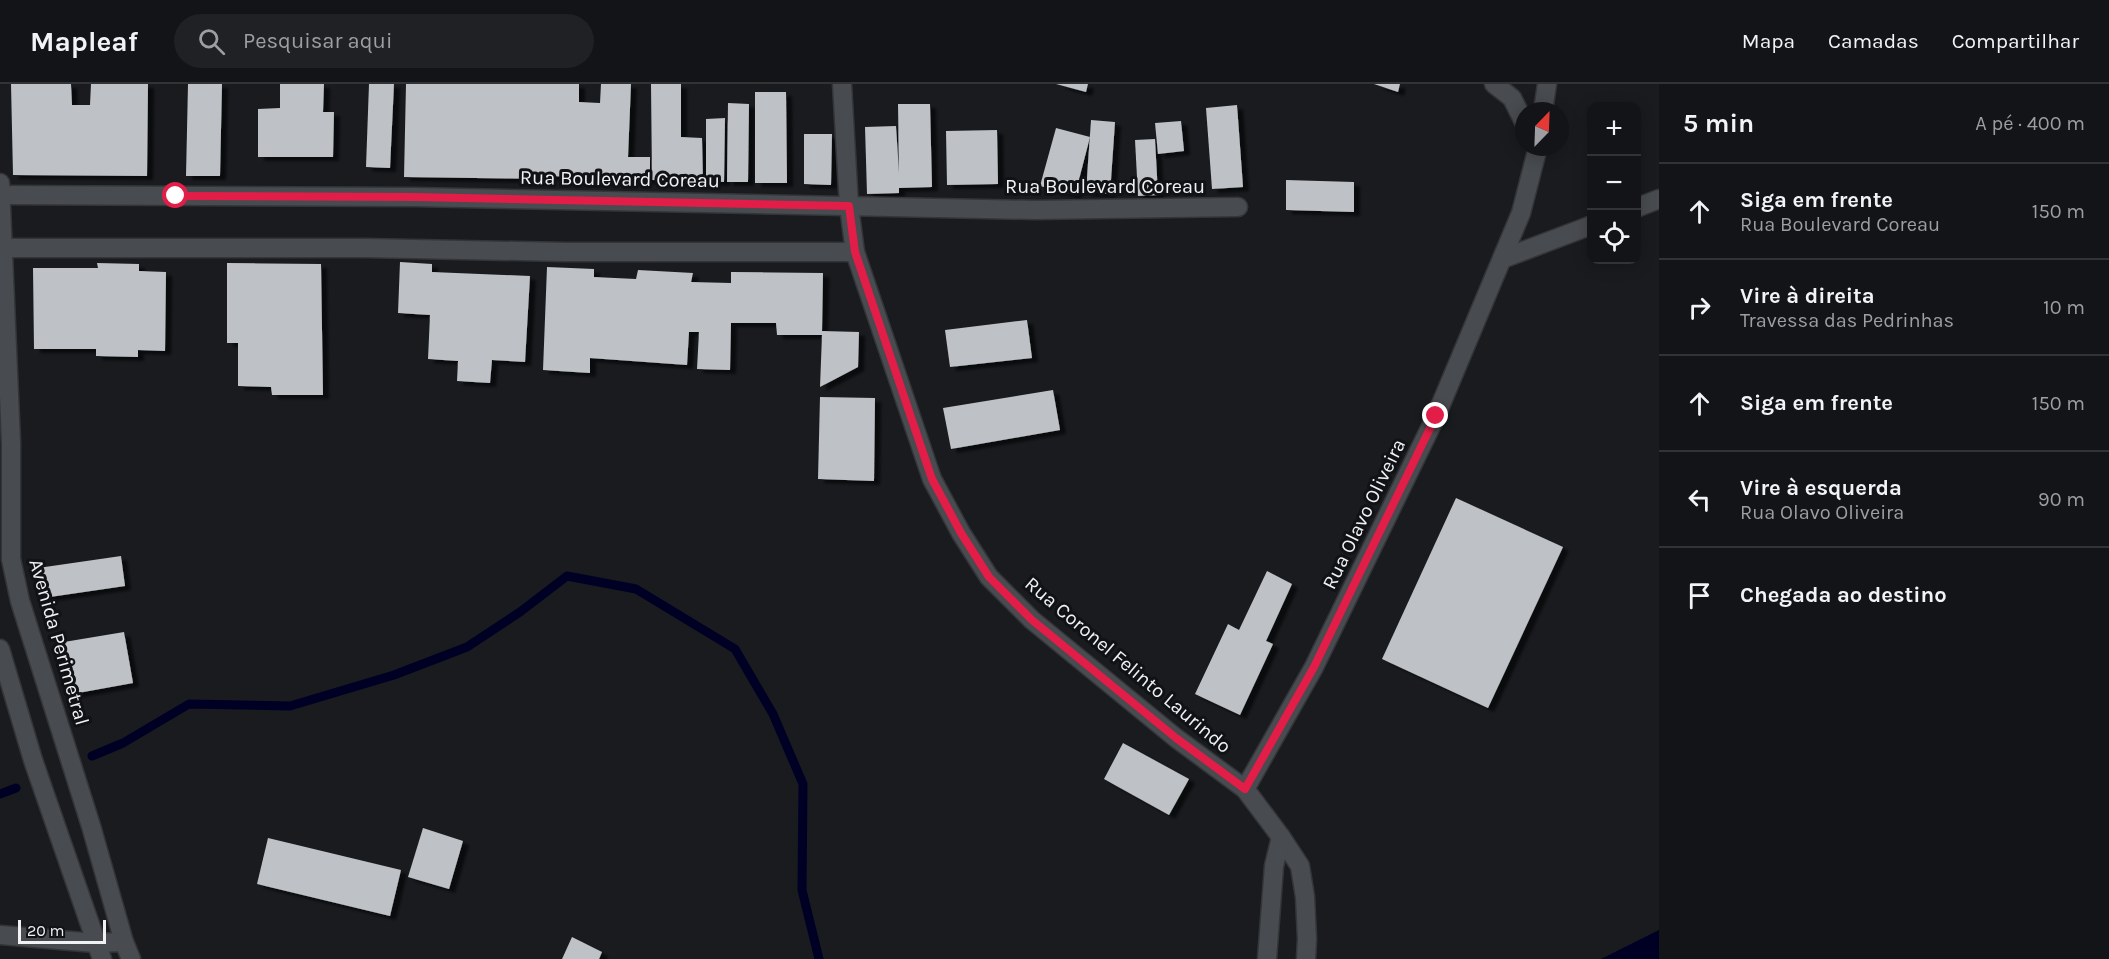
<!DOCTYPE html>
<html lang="pt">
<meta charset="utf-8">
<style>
body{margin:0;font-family:Karla,sans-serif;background:#202124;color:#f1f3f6}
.controls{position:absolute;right:18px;top:18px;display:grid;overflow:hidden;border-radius:12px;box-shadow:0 3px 15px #0003}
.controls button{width:54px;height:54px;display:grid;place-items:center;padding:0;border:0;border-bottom:2px solid #323336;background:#131417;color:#f1f3f6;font:30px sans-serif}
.compass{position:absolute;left:1515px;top:18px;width:54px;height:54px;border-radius:50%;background:#131417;box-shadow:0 3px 15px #0003;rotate:23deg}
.scale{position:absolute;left:18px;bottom:15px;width:88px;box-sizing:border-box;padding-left:6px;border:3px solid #eff1f3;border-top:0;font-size:16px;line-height:21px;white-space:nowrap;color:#eff1f3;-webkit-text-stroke:4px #101216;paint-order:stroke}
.stop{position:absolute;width:18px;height:18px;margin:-14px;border:4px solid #e11d48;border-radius:50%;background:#fff}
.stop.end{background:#e11d48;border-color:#fff;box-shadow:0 2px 6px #0008}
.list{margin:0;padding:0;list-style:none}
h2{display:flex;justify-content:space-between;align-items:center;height:78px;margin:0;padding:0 24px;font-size:26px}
h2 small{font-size:20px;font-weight:400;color:#9d9ea1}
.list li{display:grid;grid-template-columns:39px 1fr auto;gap:18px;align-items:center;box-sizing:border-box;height:96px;padding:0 24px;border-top:2px solid #323336}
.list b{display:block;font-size:22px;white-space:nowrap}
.list p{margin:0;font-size:20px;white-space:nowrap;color:#9d9ea1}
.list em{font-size:20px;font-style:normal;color:#9d9ea1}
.icon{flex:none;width:33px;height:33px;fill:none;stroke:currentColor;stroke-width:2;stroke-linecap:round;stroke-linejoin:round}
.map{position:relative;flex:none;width:1659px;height:875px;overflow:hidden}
header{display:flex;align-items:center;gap:36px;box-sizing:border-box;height:84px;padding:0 30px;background:#131417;border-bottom:2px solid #323336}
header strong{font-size:28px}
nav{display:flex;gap:33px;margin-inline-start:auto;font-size:21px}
.search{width:420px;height:54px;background:#202124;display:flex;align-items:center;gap:15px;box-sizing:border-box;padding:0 21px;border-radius:33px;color:#9d9ea1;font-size:22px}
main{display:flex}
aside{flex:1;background:#131417}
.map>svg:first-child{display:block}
.water{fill:#000025}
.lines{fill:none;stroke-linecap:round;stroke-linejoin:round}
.stream{stroke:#000025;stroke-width:9}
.building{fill:#bec1c6;filter:url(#shadow)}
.minor-casing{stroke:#343538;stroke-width:21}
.tertiary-casing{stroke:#343538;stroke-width:21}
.minor{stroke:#484b4f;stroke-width:18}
.tertiary{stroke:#484b4f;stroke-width:18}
.route{stroke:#e11d48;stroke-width:8}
.labels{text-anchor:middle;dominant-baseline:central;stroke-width:6;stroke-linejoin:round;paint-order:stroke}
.street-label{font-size:20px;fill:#eff1f3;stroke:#101216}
</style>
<header>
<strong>Mapleaf</strong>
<div class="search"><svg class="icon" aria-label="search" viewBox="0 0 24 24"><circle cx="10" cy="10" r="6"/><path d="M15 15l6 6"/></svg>Pesquisar aqui</div>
<nav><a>Mapa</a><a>Camadas</a><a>Compartilhar</a></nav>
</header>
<main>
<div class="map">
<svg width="1659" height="875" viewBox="0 0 1659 875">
<defs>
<filter id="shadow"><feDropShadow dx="6" dy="4" stdDeviation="1.5" flood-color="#0009"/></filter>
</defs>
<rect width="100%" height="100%" fill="#191b1f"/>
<!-- water -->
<path class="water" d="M1659,846V875H1601Z"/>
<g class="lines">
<!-- stream -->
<g class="stream">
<path d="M92,672L123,659L189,620L290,622L394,591L467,563L520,528L567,492L636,505L735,565L773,630L803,700L802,806L819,875"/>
<path d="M0,710L16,704"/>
</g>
</g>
<!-- building -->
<g class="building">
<path d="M11,0H71L72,21H90L91,0H148L147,92L13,91Z"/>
<path d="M188,0H222L220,92H186Z"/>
<path d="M280,0H324L323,28H334L333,73H258V25L280,24Z"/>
<path d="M369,0H394L390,84L366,83Z"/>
<path d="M406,0H579V18L600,19L601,0H631L628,73H650V96L550,92L549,95L404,93Z"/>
<path d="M651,0H681V53L702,54L703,97L652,96Z"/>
<path d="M1056,0H1088L1086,8Z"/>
<path d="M1374,0H1400L1398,8Z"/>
<path d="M755,8H786L787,99H755Z"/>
<path d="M728,19L749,20L748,98H727Z"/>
<path d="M898,20H930L932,103L899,104V109L867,110L865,43L896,42L899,89Z"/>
<path d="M1237,21L1243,103L1212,105L1206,24Z"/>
<path d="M725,34L724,98L706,97V35Z"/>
<path d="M1091,36L1115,38L1110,110L1086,108Z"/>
<path d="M1181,37L1184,67L1158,70L1155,39Z"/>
<path d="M1056,44L1090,53L1075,111L1040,102Z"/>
<path d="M997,46L998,100L947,101L946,47Z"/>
<path d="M804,50H832L831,101L804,100Z"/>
<path d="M1155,55L1158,111L1138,112L1135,56Z"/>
<path d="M1286,96L1354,98V128L1286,126Z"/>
<path d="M400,178L432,180V188L530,192L525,278L492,276L490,299L457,297L458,277L428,275L430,231L398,229Z"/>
<path d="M97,179L139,180V187L166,188L165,267L138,266V273L96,272V265H34L33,184H98Z"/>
<path d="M227,179L321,180L323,311H272L271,303L238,302V259H227Z"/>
<path d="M547,183L594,185V193L636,195L638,186L693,189L691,198L731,199V188L823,189L822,247L859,248L858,283L820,303L822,251H777L776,239H731L730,286L697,285L699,248H689L687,281L590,274V289L543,286Z"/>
<path d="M1027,236L1032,274L950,283L945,246Z"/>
<path d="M1053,306L1060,346L951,365L943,324Z"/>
<path d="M820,313L875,314L874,397L818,395Z"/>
<path d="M1456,414L1563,463L1488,624L1382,575Z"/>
<path d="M121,472L125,502L43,514L38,484Z"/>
<path d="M1267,487L1292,500L1266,557L1273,560L1240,631L1195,610L1228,540L1239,546Z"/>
<path d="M124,548L133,599L67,611L58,559Z"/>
<path d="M1123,659L1189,695L1169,731L1104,695Z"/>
<path d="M423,744L463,757L449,805L408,793Z"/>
<path d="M268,754L401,786L390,832L257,800Z"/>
<path d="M572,853L602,868L599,875H562Z"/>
</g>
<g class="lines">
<!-- minor casing -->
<g class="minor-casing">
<g id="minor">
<path d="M842,0L849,122L855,168L932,395L961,449L989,493L1032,536L1176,654L1245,705L1281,753L1300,782L1305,813L1307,855L1306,875"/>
<path d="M1494,0L1512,14L1524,38"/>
<path d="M1543,27L1547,0"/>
<path d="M0,111L415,113L1035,126L1238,123"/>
<path d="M1636,124L1659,115"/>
<path d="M0,164H365L565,168H855"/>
<path d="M1502,175L1592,141"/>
<path d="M1245,705L1314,583L1436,332L1521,129L1538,63"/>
<path d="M1267,875L1274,782L1281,753"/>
</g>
</g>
<!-- tertiary casing -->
<g class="tertiary-casing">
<g id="tertiary">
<path d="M0,99L11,359V475L20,517L91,742L124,858L131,875"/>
<path d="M0,565L33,676L102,875"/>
<path d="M0,851L95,859L124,858"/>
</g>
</g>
<!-- minor -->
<use href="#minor" class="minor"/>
<!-- tertiary -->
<use href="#tertiary" class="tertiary"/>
</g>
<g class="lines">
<!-- route -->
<path class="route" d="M176,112L415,113L849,122L855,168L932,395L961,449L989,493L1032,536L1176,654L1245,705L1314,583L1436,332"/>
</g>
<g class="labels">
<!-- street labels -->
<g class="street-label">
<text transform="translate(620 95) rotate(1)">Rua Boulevard Coreau</text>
<text x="1105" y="102">Rua Boulevard Coreau</text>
<text transform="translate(1364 430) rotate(-64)">Rua Olavo Oliveira</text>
<text transform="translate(59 558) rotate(74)">Avenida Perimetral</text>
<text transform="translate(1128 581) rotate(40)">Rua Coronel Felinto Laurindo</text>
</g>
</g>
</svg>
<div class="controls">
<button>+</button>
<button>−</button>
<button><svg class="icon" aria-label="locate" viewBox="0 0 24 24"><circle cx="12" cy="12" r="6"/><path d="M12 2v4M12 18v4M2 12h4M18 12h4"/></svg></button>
</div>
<svg class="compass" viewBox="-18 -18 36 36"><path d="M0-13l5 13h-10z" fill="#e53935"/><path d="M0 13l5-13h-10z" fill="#9d9ea1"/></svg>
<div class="scale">20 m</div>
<div class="stop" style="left:176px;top:112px"></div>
<div class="stop end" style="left:1436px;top:332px"></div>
</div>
<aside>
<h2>5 min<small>A pé · 400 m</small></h2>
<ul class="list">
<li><svg class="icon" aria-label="ahead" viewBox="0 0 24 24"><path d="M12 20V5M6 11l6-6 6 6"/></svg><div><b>Siga em frente</b><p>Rua Boulevard Coreau</p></div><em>150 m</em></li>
<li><svg class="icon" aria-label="right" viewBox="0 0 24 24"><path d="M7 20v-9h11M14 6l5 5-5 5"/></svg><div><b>Vire à direita</b><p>Travessa das Pedrinhas</p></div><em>10 m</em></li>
<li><svg class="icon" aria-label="ahead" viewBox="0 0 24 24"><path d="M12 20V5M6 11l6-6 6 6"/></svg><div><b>Siga em frente</b></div><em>150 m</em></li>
<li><svg class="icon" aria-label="left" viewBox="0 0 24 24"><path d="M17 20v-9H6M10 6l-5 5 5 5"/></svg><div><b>Vire à esquerda</b><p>Rua Olavo Oliveira</p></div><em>90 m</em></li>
<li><svg class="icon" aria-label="arrive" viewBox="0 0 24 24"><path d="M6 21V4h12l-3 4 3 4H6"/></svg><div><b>Chegada ao destino</b></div></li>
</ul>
</aside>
</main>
